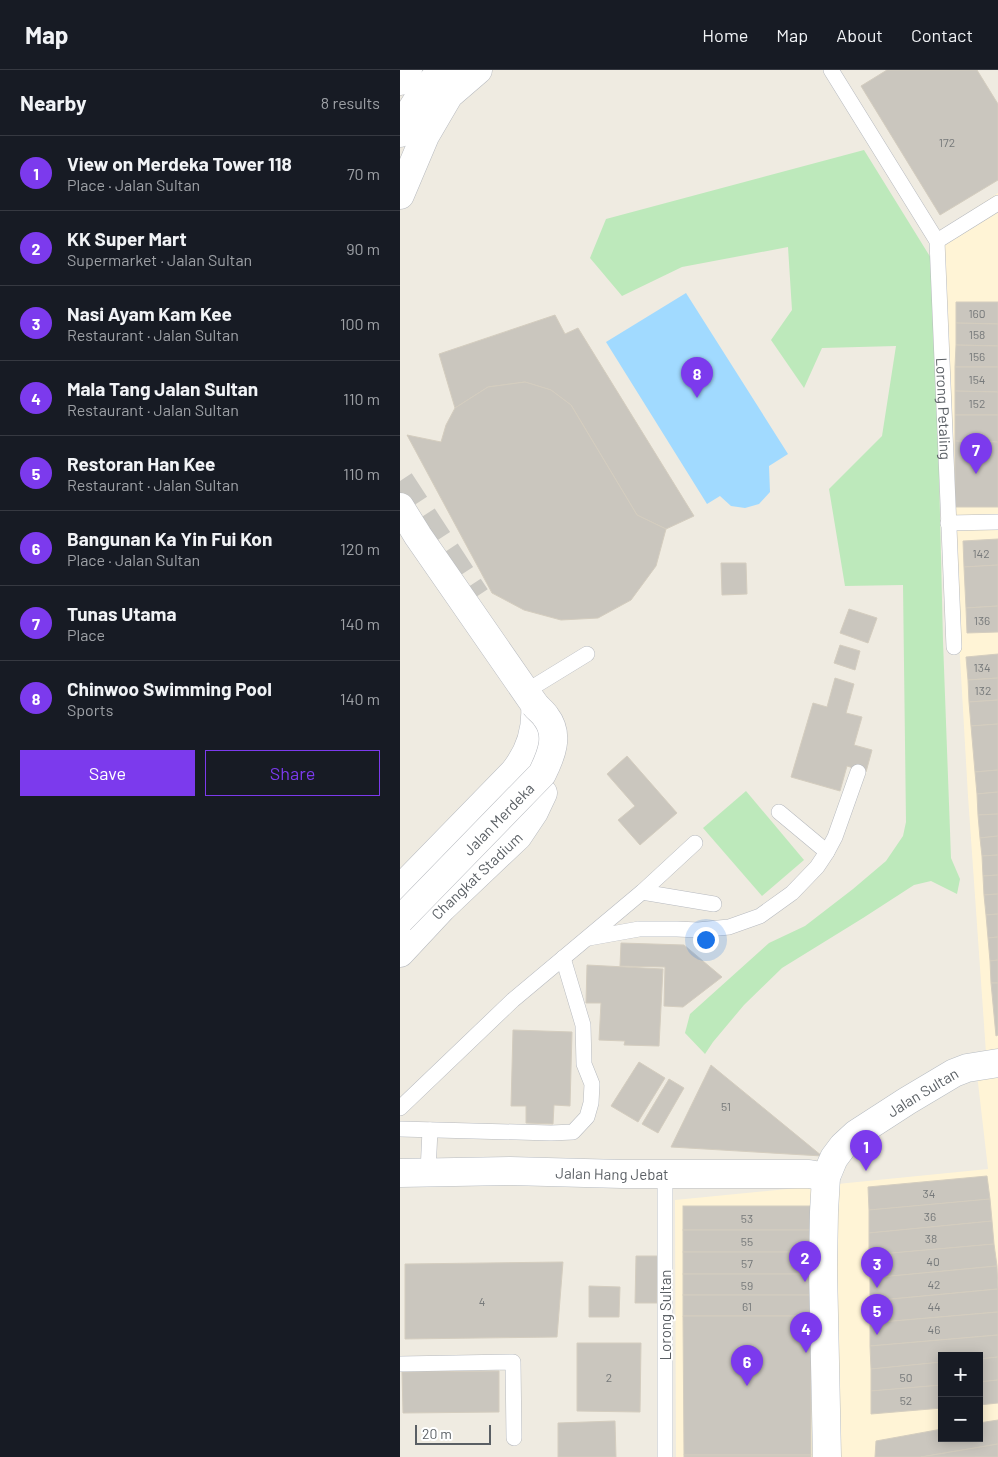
<!DOCTYPE html>
<meta charset="utf-8">
<style>
body{margin:0;font-family:Barlow,sans-serif;background:#242831;color:#f1f3f6}
.controls{position:absolute;right:15px;bottom:15px;display:grid;overflow:hidden;border-radius:0px;box-shadow:0 2px 12px #0003}
.controls button{width:45px;height:45px;display:grid;place-items:center;padding:0;border:0;border-bottom:1px solid #363941;background:#171b24;color:#f1f3f6;font:25px sans-serif}
.scale{position:absolute;left:15px;bottom:12px;width:76px;box-sizing:border-box;padding-left:5px;border:2px solid #5a5f64;border-top:0;font-size:14px;line-height:18px;white-space:nowrap;color:#5a5f64;-webkit-text-stroke:4px #fff;paint-order:stroke}
.you{position:absolute;left:305px;top:869px;width:18px;height:18px;margin:-12px;border:4px solid #fff;border-radius:50%;background:#1a73e8;box-shadow:0 0 0 8px #1a73e833}
.badge{display:grid;place-items:center;width:32px;height:32px;border-radius:50%;background:#7c3aed;color:#fff;font-size:16px;font-weight:700}
.pin{position:absolute;translate:-50% -41px;filter:drop-shadow(0 1px 2px #0008)}
.pin::after{content:'';position:absolute;top:26px;width:18px;height:15px;background:inherit;clip-path:polygon(0 0,100% 0,50% 100%)}
.list{margin:0;padding:0;list-style:none}
h2{display:flex;justify-content:space-between;align-items:center;height:65px;margin:0;padding:0 20px;font-size:21px}
h2 small{font-size:16px;font-weight:400;color:#9ea1a6}
.list li{display:grid;grid-template-columns:32px 1fr auto;gap:15px;align-items:center;box-sizing:border-box;height:75px;padding:0 20px;border-top:1px solid #363941}
.list b{display:block;font-size:19px;white-space:nowrap}
.list p{margin:0;font-size:16px;white-space:nowrap;color:#9ea1a6}
.list em{font-size:16px;font-style:normal;color:#9ea1a6}
.actions{display:flex;gap:10px;padding:15px 20px}
.actions a{flex:1;padding:11px 0;border:1px solid #7c3aed;border-radius:0px;text-align:center;font-size:18px;color:#7c3aed}
.actions .main{background:#7c3aed;color:#fff}
.map{position:relative;flex:none;width:598px;height:1387px;overflow:hidden}
header{display:flex;align-items:center;gap:30px;box-sizing:border-box;height:70px;padding:0 25px;background:#171b24;border-bottom:1px solid #363941}
header strong{font-size:24px}
nav{display:flex;gap:28px;margin-inline-start:auto;font-size:18px}
main{display:flex}
aside{flex:1;background:#171b24}
.map>svg:first-child{display:block}
.commercial{fill:#fff4d6;fill-rule:evenodd}
.green{fill:#bde9bb}
.water{fill:#a1daff}
.building{fill:#cac6be;stroke:#d4cdbf}
.lines{fill:none;stroke-linecap:round;stroke-linejoin:round}
.street-tunnel{stroke:#cac8c2;stroke-width:28;stroke-dasharray:28 14;stroke-linecap:butt}
.lane-casing{stroke:#b7babf;stroke-width:16}
.street-casing{stroke:#b7babf;stroke-width:29}
.secondary-casing{stroke:#b7bcc2;stroke-width:29}
.lane{stroke:#fff;stroke-width:15}
.street{stroke:#fff;stroke-width:28}
.secondary{stroke:#fff;stroke-width:28}
.street-bridge-casing{stroke:#b7babf;stroke-width:29;stroke-linecap:butt}
.street-bridge{stroke:#fff;stroke-width:28}
.labels{text-anchor:middle;dominant-baseline:central;stroke-width:4;stroke-linejoin:round;paint-order:stroke}
.number-label{font-size:12px;fill:#76797a}
.street-label{font-size:15px;fill:#5a5f64;stroke:#fff}
</style>
<header>
<strong>Map</strong>
<nav><a>Home</a><a>Map</a><a>About</a><a>Contact</a></nav>
</header>
<main>
<aside>
<h2>Nearby<small>8 results</small></h2>
<ul class="list">
<li><span class="badge">1</span><div><b>View on Merdeka Tower 118</b><p>Place · Jalan Sultan</p></div><em>70 m</em></li>
<li><span class="badge">2</span><div><b>KK Super Mart</b><p>Supermarket · Jalan Sultan</p></div><em>90 m</em></li>
<li><span class="badge">3</span><div><b>Nasi Ayam Kam Kee</b><p>Restaurant · Jalan Sultan</p></div><em>100 m</em></li>
<li><span class="badge">4</span><div><b>Mala Tang Jalan Sultan</b><p>Restaurant · Jalan Sultan</p></div><em>110 m</em></li>
<li><span class="badge">5</span><div><b>Restoran Han Kee</b><p>Restaurant · Jalan Sultan</p></div><em>110 m</em></li>
<li><span class="badge">6</span><div><b>Bangunan Ka Yin Fui Kon</b><p>Place · Jalan Sultan</p></div><em>120 m</em></li>
<li><span class="badge">7</span><div><b>Tunas Utama</b><p>Place</p></div><em>140 m</em></li>
<li><span class="badge">8</span><div><b>Chinwoo Swimming Pool</b><p>Sports</p></div><em>140 m</em></li>
</ul>
<div class="actions"><a class="main">Save</a><a>Share</a></div>
</aside>
<div class="map">
<svg width="598" height="1387" viewBox="0 0 598 1387">
<rect width="100%" height="100%" fill="#efebe1"/>
<!-- commercial -->
<g class="commercial">
<path d="M598,123V982L586,983L568,726L552,449L543,159Z"/>
<path d="M598,1002V1387H276L275,1130L588,1099L577,1004ZM542,1286H579V1368H542Z"/>
</g>
<!-- green -->
<g class="green">
<path d="M464,80L534,193L543,571L551,788L560,809L557,824L531,811L514,815L463,848L382,898L344,935L313,972L305,984L285,963L290,944L369,873L405,856L453,819L486,791L503,766L506,752L503,515L445,516L429,419L482,366L496,276L422,278L404,318L371,270L392,240L388,177L282,197L222,226L190,188L206,149Z"/>
<path d="M346,721L404,790L362,826L303,758Z"/>
</g>
<!-- water -->
<path class="water" d="M286,223L388,384L369,396L370,422L359,434L345,438L331,436L320,426L307,434L206,272Z"/>
<!-- building -->
<g class="building">
<path d="M487,0H577L598,34V110L540,145L461,16Z"/>
<path d="M556,232H598V254L556,253Z"/>
<path d="M155,245L165,264L178,258L294,446L266,459L237,445L171,335L151,320L125,312L88,317L55,338L39,284Z"/>
<path d="M556,253L598,254V276L556,275Z"/>
<path d="M556,275L598,276V297H555Z"/>
<path d="M555,297H598V322L555,321Z"/>
<path d="M125,312L151,320L171,335L237,445L266,459L256,496L231,530L198,548L161,550L124,540L92,523L7,365L41,372L46,355L55,338L88,317Z"/>
<path d="M555,321L598,322V345H555Z"/>
<path d="M555,345H598V372L555,371Z"/>
<path d="M555,371L598,372V437H555Z"/>
<path d="M598,469V495L564,497L563,471Z"/>
<path d="M321,493H346L347,524L322,525Z"/>
<path d="M598,495V536L566,538L564,497Z"/>
<path d="M598,536V562L567,563L566,538Z"/>
<path d="M449,539L477,548L468,573L440,563Z"/>
<path d="M440,575L460,581L455,600L434,593Z"/>
<path d="M598,584V608L568,610L566,587Z"/>
<path d="M435,608L454,614L446,643L462,647L454,675L472,680L466,702L447,696L440,721L391,707L413,633L427,637Z"/>
<path d="M598,608V630L569,632L568,610Z"/>
<path d="M598,630V654L571,656L569,632Z"/>
<path d="M598,654V700L575,702L571,656Z"/>
<path d="M227,686L277,743L240,775L218,750L235,736L207,704Z"/>
<path d="M598,700V722L577,724L575,702Z"/>
<path d="M598,722V744L578,745L577,724Z"/>
<path d="M598,744V766L580,768L578,745Z"/>
<path d="M598,766V785L582,786L580,768Z"/>
<path d="M598,785V805L583,806L582,786Z"/>
<path d="M598,805V824L584,825L583,806Z"/>
<path d="M598,824V844L586,845L584,825Z"/>
<path d="M598,844V867L588,868L586,845Z"/>
<path d="M598,867V890L590,891L588,868Z"/>
<path d="M221,873L284,875L322,907L283,937L264,936L265,897L220,896Z"/>
<path d="M598,890V913H591L590,891Z"/>
<path d="M187,895L263,899L259,976L224,975L225,971L199,970L201,933H186Z"/>
<path d="M591,913H598V965L596,966Z"/>
<path d="M113,960L172,962L170,1036L154,1035L153,1054L126,1053V1036H111Z"/>
<path d="M239,992L265,1008L238,1052L211,1036Z"/>
<path d="M311,995L422,1086L271,1077Z"/>
<path d="M269,1009L284,1018L258,1063L242,1054Z"/>
<path d="M587,1106L590,1129L469,1140L468,1117Z"/>
<path d="M590,1129L592,1151L469,1163V1140Z"/>
<rect x="283" y="1136" width="128" height="24"/>
<path d="M592,1151L594,1174L469,1185V1163Z"/>
<rect x="283" y="1160" width="128" height="22"/>
<path d="M594,1174L597,1196L470,1208L469,1185Z"/>
<rect x="283" y="1182" width="128" height="22"/>
<path d="M236,1186H258L257,1233H235Z"/>
<path d="M163,1192L157,1267L5,1269V1194Z"/>
<path d="M597,1196L598,1219L470,1231V1208Z"/>
<rect x="283" y="1204" width="128" height="21"/>
<path d="M189,1216L220,1217L219,1247H189Z"/>
<path d="M598,1219V1242L470,1253V1231Z"/>
<rect x="283" y="1225" width="128" height="21"/>
<path d="M598,1242V1265L470,1276V1253Z"/>
<path d="M283,1246H411V1385H284Z"/>
<path d="M598,1265V1287L579,1289V1286H542V1292L471,1299L470,1276Z"/>
<path d="M177,1273H241L240,1342L177,1341Z"/>
<path d="M598,1287V1310L579,1312V1289Z"/>
<path d="M542,1292V1315L471,1321V1299Z"/>
<path d="M99,1301V1342L3,1343L2,1302Z"/>
<path d="M598,1310V1333L579,1335V1312Z"/>
<path d="M542,1315V1338L471,1344V1321Z"/>
<path d="M598,1350V1374L521,1387H475L476,1371L542,1359V1368H579V1353Z"/>
<path d="M215,1351L216,1387H158V1353Z"/>
<path d="M598,1374V1387H521Z"/>
<rect x="284" y="1385" width="127" height="2"/>
</g>
<g class="lines">
<!-- street-tunnel -->
<path class="street-tunnel" d="M0,411L76,527"/>
<!-- lane casing -->
<g class="lane-casing">
<g id="lane">
<path id="s1" d="M431,0L537,171L554,577"/>
<path d="M537,171L598,133"/>
<path d="M548,453L598,452"/>
<path d="M125,622L187,584"/>
<path d="M379,742L427,782"/>
<path d="M242,822L314,834"/>
<path d="M189,868L239,859H277L298,860L329,857L360,846L392,823L417,797L427,782L435,767L458,702"/>
<path d="M0,1038L113,930L242,822L295,773"/>
<path d="M0,1059L151,1063L173,1062L187,1047L191,1033L192,1014L184,994L183,955L163,888"/>
<path d="M28,1102L30,1060"/>
<path d="M265,1104V1387"/>
<path d="M0,1294L113,1292L114,1368"/>
</g>
</g>
<!-- street casing -->
<g class="street-casing">
<g id="street">
<path d="M0,11L8,0"/>
<path d="M0,63C10,39 24,18 43,0"/>
<path d="M0,125L25,66L49,25L78,0"/>
<path d="M0,437L18,466L135,635C137,661 130,682 114,702L0,819"/>
<path id="s2" d="M0,883L42,838L118,766L134,742L143,723"/>
</g>
</g>
<!-- secondary casing -->
<g class="secondary-casing">
<g id="secondary">
<path id="s3" d="M0,1103L110,1101L222,1104H409L426,1107"/>
<path id="s4" d="M427,1387L423,1198L424,1142L426,1107L431,1095L434,1088L443,1076L456,1064L507,1031L554,1003L567,998L598,993"/>
</g>
</g>
<!-- lane -->
<use href="#lane" class="lane"/>
<!-- street -->
<use href="#street" class="street"/>
<!-- secondary -->
<use href="#secondary" class="secondary"/>
<!-- street-bridge casing -->
<g class="street-bridge-casing">
<g id="street-bridge">
<path id="s5" d="M0,850L142,704C151,686 160,665 146,647C143,642 138,639 135,635"/>
</g>
</g>
<!-- street-bridge -->
<use href="#street-bridge" class="street-bridge"/>
</g>
<g class="labels">
<!-- number labels -->
<g class="number-label">
<text x="547" y="72">172</text>
<text x="577" y="243">160</text>
<text x="577" y="264">158</text>
<text x="577" y="286">156</text>
<text x="577" y="309">154</text>
<text x="577" y="333">152</text>
<text x="581" y="483">142</text>
<text x="582" y="550">136</text>
<text x="582" y="597">134</text>
<text x="583" y="620">132</text>
<text x="326" y="1036">51</text>
<text x="529" y="1123">34</text>
<text x="530" y="1146">36</text>
<text x="347" y="1148">53</text>
<text x="531" y="1168">38</text>
<text x="347" y="1171">55</text>
<text x="533" y="1191">40</text>
<text x="347" y="1193">57</text>
<text x="534" y="1214">42</text>
<text x="347" y="1215">59</text>
<text x="82" y="1231">4</text>
<text x="347" y="1236">61</text>
<text x="534" y="1236">44</text>
<text x="534" y="1259">46</text>
<text x="209" y="1307">2</text>
<text x="506" y="1307">50</text>
<text x="506" y="1330">52</text>
</g>
<!-- street labels -->
<g class="street-label">
<text stroke="none"><textPath href="#s1" startOffset="369">Lorong Petaling</textPath></text>
<text stroke="none"><textPath href="#s5" startOffset="141">Jalan Merdeka</textPath></text>
<text stroke="none"><textPath href="#s2" startOffset="109">Changkat Stadium</textPath></text>
<text stroke="none"><textPath href="#s4" startOffset="412">Jalan Sultan</textPath></text>
<text stroke="none"><textPath href="#s3" startOffset="212">Jalan Hang Jebat</textPath></text>
<text transform="translate(265 1245) rotate(-90)">Lorong Sultan</text>
</g>
</g>
</svg>
<div class="controls">
<button>+</button>
<button>−</button>
</div>
<div class="scale">20 m</div>
<div class="you"></div>
<div class="pin badge" style="left:466px;top:1101px">1</div>
<div class="pin badge" style="left:405px;top:1212px">2</div>
<div class="pin badge" style="left:477px;top:1218px">3</div>
<div class="pin badge" style="left:406px;top:1283px">4</div>
<div class="pin badge" style="left:477px;top:1265px">5</div>
<div class="pin badge" style="left:347px;top:1316px">6</div>
<div class="pin badge" style="left:576px;top:404px">7</div>
<div class="pin badge" style="left:297px;top:328px">8</div>
</div>
</main>
